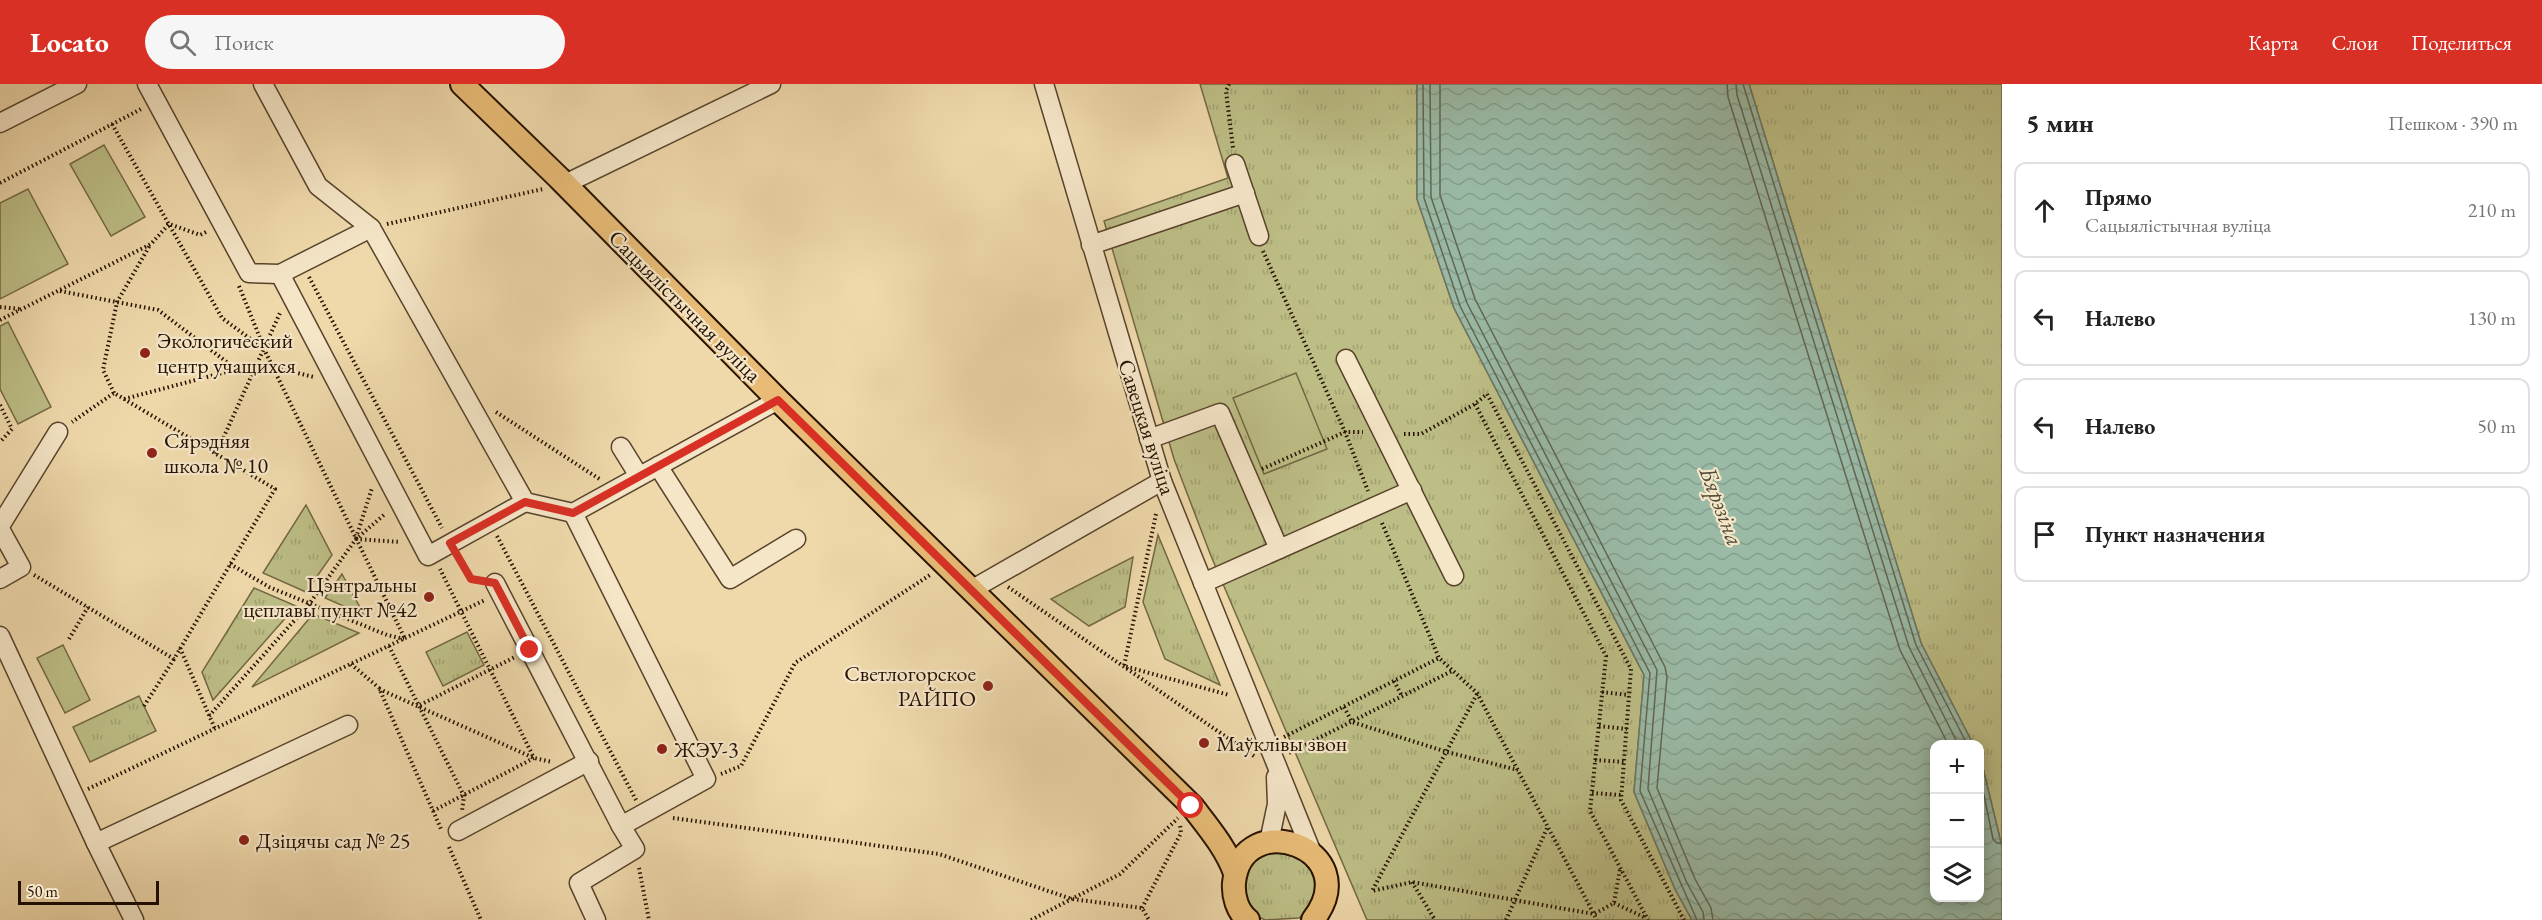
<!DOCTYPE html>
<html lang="ru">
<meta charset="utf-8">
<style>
body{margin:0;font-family:"EB Garamond",serif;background:#f6f6f6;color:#222}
.controls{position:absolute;right:18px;bottom:18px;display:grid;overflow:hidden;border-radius:12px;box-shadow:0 3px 15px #0003}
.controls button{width:54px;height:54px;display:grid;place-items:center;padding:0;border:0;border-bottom:2px solid #e0e0e0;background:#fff;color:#222;font:30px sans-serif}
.scale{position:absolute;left:18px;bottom:15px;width:141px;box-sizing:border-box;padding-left:6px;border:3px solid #261100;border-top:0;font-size:16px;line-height:21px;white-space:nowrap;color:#261100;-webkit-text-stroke:4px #f5e6c8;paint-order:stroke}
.stop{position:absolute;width:18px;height:18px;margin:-14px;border:4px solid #d93025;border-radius:50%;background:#fff}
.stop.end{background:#d93025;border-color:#fff;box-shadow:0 2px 6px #0008}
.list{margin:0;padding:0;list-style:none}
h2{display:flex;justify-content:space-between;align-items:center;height:78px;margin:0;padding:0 24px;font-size:26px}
h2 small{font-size:20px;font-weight:400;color:#767676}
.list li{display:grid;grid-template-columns:39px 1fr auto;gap:18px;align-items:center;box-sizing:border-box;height:96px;margin:0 12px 12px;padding:0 12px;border:2px solid #e0e0e0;border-radius:12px}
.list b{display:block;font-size:22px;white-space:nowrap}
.list p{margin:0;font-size:20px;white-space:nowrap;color:#767676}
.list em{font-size:20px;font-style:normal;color:#767676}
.icon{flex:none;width:33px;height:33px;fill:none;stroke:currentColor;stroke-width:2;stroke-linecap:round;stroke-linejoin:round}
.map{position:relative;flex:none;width:2002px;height:836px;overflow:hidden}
header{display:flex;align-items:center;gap:36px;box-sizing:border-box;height:84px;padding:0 30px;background:#d93025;color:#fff}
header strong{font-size:28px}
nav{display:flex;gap:33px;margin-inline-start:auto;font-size:21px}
.search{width:420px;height:54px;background:#f6f6f6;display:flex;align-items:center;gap:15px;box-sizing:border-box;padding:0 21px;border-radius:33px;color:#767676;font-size:22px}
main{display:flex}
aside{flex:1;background:#fff}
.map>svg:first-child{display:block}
.grass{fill:url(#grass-tufts);stroke:#726843;stroke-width:1.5}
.garden{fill:#bdbe86;stroke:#726843;stroke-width:1.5}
.water{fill:url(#water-waves);stroke:#6c7664;stroke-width:1.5}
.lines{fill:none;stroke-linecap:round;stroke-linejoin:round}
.shore{stroke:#606653;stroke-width:1.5}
.minor-casing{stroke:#58432b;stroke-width:21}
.major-casing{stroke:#261100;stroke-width:26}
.path{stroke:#261100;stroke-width:4;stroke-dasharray:1.5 3;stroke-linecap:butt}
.minor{stroke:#f5e6c8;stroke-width:18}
.major{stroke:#e8bc76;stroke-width:22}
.route{stroke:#d93025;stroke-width:8}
.poi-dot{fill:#8f2418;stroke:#f5e6c8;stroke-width:2}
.labels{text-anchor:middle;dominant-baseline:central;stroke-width:4.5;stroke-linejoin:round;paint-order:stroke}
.street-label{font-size:22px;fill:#261100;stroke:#f5e6c8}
.poi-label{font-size:22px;fill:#261100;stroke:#f5e6c8;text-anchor:start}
.water-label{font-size:24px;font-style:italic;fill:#4f4c3a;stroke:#f5e6c8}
</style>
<header>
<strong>Locato</strong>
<div class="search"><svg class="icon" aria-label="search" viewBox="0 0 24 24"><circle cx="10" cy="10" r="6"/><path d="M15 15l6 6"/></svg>Поиск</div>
<nav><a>Карта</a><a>Слои</a><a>Поделиться</a></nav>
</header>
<main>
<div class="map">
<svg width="2002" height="836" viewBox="0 0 2002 836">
<defs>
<pattern id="grass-tufts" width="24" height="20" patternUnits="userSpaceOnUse" patternTransform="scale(1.5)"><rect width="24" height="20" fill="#bdbe86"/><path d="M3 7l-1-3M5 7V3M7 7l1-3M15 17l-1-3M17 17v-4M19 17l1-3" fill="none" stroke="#a2a272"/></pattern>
<pattern id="water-waves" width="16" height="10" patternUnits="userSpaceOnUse" patternTransform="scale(1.5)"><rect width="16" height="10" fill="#9abaa6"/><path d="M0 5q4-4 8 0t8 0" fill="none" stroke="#859f8d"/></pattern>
</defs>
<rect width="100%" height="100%" fill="#efd9ab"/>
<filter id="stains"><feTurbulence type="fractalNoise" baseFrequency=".00333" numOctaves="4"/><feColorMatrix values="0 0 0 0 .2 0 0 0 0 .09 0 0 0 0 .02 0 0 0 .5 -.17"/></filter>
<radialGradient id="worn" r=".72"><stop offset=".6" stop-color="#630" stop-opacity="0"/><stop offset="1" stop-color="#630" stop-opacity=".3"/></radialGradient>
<!-- grass -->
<g class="grass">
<path d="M1200,0H1417V115L1454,224L1644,591L1634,708L1675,805L1692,836H1367L1211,472L1174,375L1104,137L1228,94Z"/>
<path d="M1749,0H2002V763L1980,672V660H1973L1921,559Z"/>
<path d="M306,421L332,471L306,508L263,489Z"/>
<path d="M1158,451L1220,601L1165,575L1143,518Z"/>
<path d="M1133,473L1125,523L1089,542L1051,515Z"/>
<path d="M342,490L364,531L325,514Z"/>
<path d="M254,504L296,522L213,616L202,588Z"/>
<path d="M313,530L359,549L252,603Z"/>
<path d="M467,548L484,581L443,602L426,568Z"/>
<path d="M139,612L156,647L90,678L73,643Z"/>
<path d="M1270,766L1301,772L1314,788L1317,809L1307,828L1299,834L1265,836L1259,833L1251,826L1243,807L1252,777Z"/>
</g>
<!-- garden -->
<g class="garden">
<path d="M104,61L145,133L111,152L70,80Z"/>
<path d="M28,105L68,180L0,215V119Z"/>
<path d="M8,238L51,323L18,340L0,305V242Z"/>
<path d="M1296,289L1327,365L1264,390L1233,314Z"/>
<path d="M63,561L90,616L65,629L37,574Z"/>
</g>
<!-- water -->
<path class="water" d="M1417,0H1749L1921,559L1973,660H1934V814H1980V672L2002,763V836H1692L1675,805L1634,708L1644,591L1454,224L1417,115Z"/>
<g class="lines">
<!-- shore -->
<g class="shore">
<path d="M1423,0L1424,114L1460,222L1650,589L1640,707L1697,836"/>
<path d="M1430,0L1431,113L1467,219L1657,586L1648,705L1687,799L1703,828L1704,836"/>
<path d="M1440,0V111L1475,215L1665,583L1667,593L1657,704L1695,795L1711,824L1713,836"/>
<path d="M1727,0L1728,13L1900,566L1948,660"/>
<path d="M1736,0L1737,11L1909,563L1958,660"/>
<path d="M1743,0L1916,561L1967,660"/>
<path d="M1980,692L1993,755L1997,759H2002"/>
</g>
<!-- minor casing -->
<g class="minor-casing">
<g id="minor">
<path d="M147,0L249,189L280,190L371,144L525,418L573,429L778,316"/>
<path d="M263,0L318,102L371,144"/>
<path d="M1044,0L1162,397L1312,769"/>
<path d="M0,39L77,0"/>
<path d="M1235,80L1259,152"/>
<path d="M565,100L771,0"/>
<path d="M1091,161L1245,109"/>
<path d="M280,190L428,472L525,418"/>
<path d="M1346,275L1454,492"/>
<path d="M1149,355L1220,329L1279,465"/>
<path d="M621,363L639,392"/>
<path d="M658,382L730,495L796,455"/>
<path d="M0,442L58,348"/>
<path d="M0,445L21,483L0,495"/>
<path d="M495,499L621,742L706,695L573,429"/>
<path d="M1203,499L1412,406"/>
<path d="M971,506L1162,397"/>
<path d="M0,552L96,759L134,836"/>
<path d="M458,747L589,677"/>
<path d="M1269,758L1277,720L1276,693"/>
<path d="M96,759L348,641"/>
<path d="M596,836L579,799L635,765L621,742"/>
</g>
</g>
<!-- major casing -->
<g class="major-casing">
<g id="major">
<path d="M462,0L559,94L778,316L1192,722C1208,743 1226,764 1235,789"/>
<path d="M1248,836C1237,827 1233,812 1234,799C1241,721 1368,764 1313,836"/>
</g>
</g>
<!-- path -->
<g class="path">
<path d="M1229,0L1226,7L1233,64"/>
<path d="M112,40L222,234L264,265L405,555"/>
<path d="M0,99L143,24"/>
<path d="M387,140L543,105"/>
<path d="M1263,167L1345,348L1368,407"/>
<path d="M309,193L442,444"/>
<path d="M239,202L264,264"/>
<path d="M60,207L158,226L236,285"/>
<path d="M0,223L20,225"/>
<path d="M0,236L151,160L169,140L200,151L208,147"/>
<path d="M265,264L292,249"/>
<path d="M272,283L314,293"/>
<path d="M114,309L103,286L117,218L150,161"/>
<path d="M124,315L256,280"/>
<path d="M1475,320L1606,572L1590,727L1648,836"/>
<path d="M0,321L12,345L0,358"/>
<path d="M496,328L601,396"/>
<path d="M1404,350H1421L1475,320L1487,310L1631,585L1621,716L1684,836"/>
<path d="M216,370L280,229"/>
<path d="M1262,385L1345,348H1363"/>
<path d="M1156,430L1124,582L1229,611"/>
<path d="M1382,439L1439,574L1477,609L1597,836"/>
<path d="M497,452L636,716"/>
<path d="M356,454L372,404"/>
<path d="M356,455L400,458"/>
<path d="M459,474L471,495L478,496"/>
<path d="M230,480L269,503L387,551L404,555"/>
<path d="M34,491L174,575L275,405L114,309L72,338"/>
<path d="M1008,503L1254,672"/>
<path d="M69,555L88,523"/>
<path d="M389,562L464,712L462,727"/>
<path d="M180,564L215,645"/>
<path d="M351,580L379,604L441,745"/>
<path d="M1394,597L1402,612"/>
<path d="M379,605L534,674L552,678"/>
<path d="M1602,608L1629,611"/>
<path d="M1477,610L1372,807L1412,798L1594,830L1614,819L1620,785"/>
<path d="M420,621L515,573"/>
<path d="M144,622L174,575"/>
<path d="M1344,623L1352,638L1447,668L1518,686"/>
<path d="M209,632L310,519L356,455L385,430"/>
<path d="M1599,642L1627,645"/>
<path d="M1284,653L1439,574"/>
<path d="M1289,669L1452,587"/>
<path d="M1595,676L1624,678"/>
<path d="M721,690L741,682L795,579L930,491"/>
<path d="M88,705L485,516"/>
<path d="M1592,709L1621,711"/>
<path d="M433,727L534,674L440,485"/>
<path d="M673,734L939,770L1072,815L1142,824L1149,836"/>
<path d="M449,763L481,836"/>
<path d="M639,784L649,836"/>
<path d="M1412,798L1435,836"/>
<path d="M1614,819L1646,834"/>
<path d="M1142,824L1181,749L1180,741"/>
<path d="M1031,836L1120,790L1178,734"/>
<path d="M1506,836L1548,742"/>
</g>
<!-- minor -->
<use href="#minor" class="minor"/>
<!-- major -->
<use href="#major" class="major"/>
</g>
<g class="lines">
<!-- route -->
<path class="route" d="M530,566L495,499L471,495L450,459L525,418L573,429L778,316L1191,722"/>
</g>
<!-- markers -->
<g class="poi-dot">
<circle cx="145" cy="269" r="6"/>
<circle cx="152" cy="369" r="6"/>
<circle cx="429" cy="513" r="6"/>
<circle cx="988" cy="602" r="6"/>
<circle cx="1204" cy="659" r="6"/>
<circle cx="662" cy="665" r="6"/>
<circle cx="244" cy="756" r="6"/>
</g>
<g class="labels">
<!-- street labels -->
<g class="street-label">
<text transform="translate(685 222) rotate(45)">Сацыялістычная вуліца</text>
<text transform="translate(1147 343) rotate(72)">Савецкая вуліца</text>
</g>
<!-- poi labels -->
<g class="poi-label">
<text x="157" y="256">Экологический<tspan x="157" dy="25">центр учащихся</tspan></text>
<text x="164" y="356">Сярэдняя<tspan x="164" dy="25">школа № 10</tspan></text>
<text x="417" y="500" text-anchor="end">Цэнтральны<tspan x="417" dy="25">цеплавы пункт №42</tspan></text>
<text x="976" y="589" text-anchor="end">Светлогорское<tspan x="976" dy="25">РАЙПО</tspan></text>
<text x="1216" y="659">Маўклівы звон</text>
<text x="674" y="665">ЖЭУ-3</text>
<text x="256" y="756">Дзіцячы сад № 25</text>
</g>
<!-- water labels -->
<g class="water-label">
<text transform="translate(1722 422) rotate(69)">Бярэзіна</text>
</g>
</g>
<rect width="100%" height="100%" filter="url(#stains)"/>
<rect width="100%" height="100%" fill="url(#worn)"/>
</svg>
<div class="controls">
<button>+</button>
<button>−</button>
<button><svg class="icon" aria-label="layers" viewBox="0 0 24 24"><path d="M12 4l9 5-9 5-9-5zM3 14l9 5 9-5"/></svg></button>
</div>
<div class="scale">50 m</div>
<div class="stop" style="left:1191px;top:722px"></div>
<div class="stop end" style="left:530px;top:566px"></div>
</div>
<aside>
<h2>5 мин<small>Пешком · 390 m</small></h2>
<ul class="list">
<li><svg class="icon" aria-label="ahead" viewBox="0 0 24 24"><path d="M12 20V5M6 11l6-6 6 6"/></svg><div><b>Прямо</b><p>Сацыялістычная вуліца</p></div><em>210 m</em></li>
<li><svg class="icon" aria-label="left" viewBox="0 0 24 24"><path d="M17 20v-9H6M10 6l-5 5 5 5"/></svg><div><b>Налево</b></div><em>130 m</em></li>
<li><svg class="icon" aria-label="left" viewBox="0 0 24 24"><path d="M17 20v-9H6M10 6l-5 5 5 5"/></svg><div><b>Налево</b></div><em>50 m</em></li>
<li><svg class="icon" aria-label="arrive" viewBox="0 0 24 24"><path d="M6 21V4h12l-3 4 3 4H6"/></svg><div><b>Пункт назначения</b></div></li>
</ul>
</aside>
</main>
